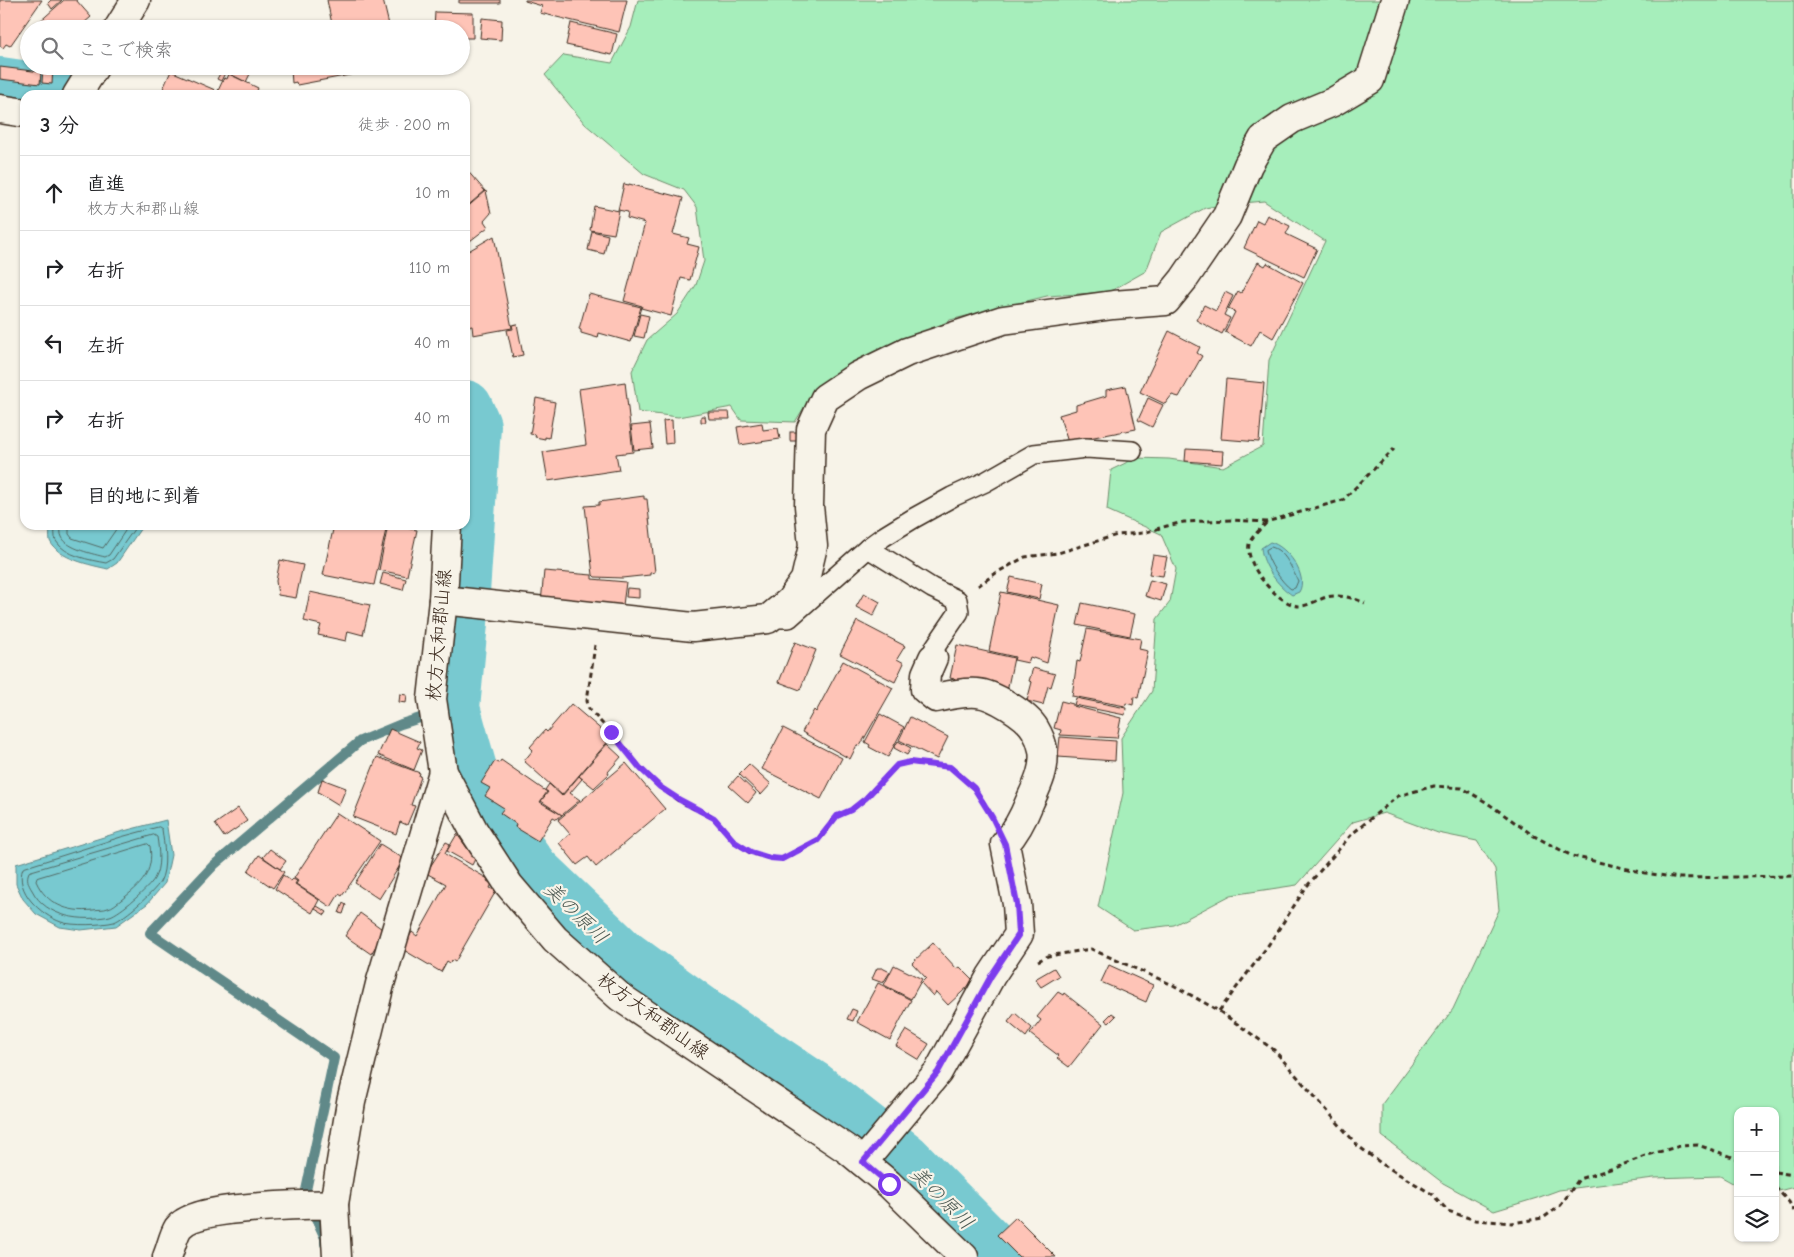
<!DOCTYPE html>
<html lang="ja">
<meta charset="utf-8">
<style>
body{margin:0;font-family:"Comic Neue","Klee One",sans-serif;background:#f6f6f6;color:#202124}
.controls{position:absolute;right:15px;bottom:15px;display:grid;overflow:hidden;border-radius:10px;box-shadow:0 1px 4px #0004}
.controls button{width:45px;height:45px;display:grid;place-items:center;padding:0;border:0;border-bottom:1px solid #e0e0e0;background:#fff;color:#202124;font:25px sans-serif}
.stop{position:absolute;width:15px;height:15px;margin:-11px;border:4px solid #7c3aed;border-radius:50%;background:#fff}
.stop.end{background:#7c3aed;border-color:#fff;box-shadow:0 1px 5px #0008}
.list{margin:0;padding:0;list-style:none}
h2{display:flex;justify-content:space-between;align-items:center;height:65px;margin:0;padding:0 20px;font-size:21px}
h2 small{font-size:16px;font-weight:400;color:#757577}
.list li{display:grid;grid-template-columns:32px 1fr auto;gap:15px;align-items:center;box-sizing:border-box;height:75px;padding:0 20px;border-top:1px solid #e0e0e0}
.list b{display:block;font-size:19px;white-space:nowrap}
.list p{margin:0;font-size:16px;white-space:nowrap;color:#757577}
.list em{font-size:16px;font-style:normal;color:#757577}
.icon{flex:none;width:28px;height:28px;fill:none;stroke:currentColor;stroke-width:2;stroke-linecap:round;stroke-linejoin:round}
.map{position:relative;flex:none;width:1794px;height:1257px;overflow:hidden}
.search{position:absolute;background:#fff;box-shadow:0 1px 4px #0004;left:20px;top:20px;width:450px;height:55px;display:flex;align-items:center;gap:12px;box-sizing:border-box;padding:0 18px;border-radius:28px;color:#757577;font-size:19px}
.panel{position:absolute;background:#fff;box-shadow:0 1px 4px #0004;left:20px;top:90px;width:450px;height:440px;border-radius:15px}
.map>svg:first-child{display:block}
.green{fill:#a6eebb;stroke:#708c6c}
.water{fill:#78c9d0;stroke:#608989}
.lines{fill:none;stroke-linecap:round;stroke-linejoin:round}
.shore{stroke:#536a65;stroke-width:1}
.stream{stroke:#608989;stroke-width:10}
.river{stroke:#78c9d0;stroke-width:56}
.building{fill:#fec4b7;stroke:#3b2a1e}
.service-casing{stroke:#3b2a1e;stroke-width:22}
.minor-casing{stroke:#3b2a1e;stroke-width:31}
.primary-casing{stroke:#3b2a1e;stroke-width:31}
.path{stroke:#3b2a1e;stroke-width:3;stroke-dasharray:5 4;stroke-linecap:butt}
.service{stroke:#f7f3e8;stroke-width:19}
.minor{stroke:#f7f3e8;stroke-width:28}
.primary{stroke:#f7f3e8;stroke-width:28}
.route{stroke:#7c3aed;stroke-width:6}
.labels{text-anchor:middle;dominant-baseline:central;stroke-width:4.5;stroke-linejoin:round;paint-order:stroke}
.street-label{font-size:19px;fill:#3b2a1e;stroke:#f7f3e8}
.water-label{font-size:20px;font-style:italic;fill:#4d5a53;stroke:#f7f3e8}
</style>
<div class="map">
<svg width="1794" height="1257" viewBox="0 0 1794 1257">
<rect width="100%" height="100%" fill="#f7f3e8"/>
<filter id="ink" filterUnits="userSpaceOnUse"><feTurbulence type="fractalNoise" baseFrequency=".02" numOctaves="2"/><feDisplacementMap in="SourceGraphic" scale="10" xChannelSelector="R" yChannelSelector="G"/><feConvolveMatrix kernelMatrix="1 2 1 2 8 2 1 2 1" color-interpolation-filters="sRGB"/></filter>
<g filter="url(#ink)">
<!-- green -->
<path class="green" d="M638,0H1794V1187L1775,1192V1111H1738V1186L1720,1176L1654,1178L1559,1190L1537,1198L1494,1211L1443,1183L1382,1136V1104L1453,1009L1499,910L1495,869L1477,841L1438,833L1384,813L1353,822L1297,885L1231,895L1174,925L1133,930L1098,907L1123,793L1121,738L1152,691L1157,619L1170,602L1176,569L1161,534L1107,510L1111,470L1136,458L1169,459L1223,467L1263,446L1269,360L1325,241L1264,201L1221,205L1205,208L1161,232L1146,271L1109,292L1047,296L950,320L813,393L795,422L741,420L732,407L678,417L638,412L632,371L647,340L677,314L696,285L704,261L697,207L684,190L644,174L585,124L545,75L564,55L612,63L631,27Z"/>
<!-- water -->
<g class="water">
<path d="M50,525H143L117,563L108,569C91,565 58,559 50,541C49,537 50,529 50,525Z"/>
<path d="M1270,542C1287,546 1309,576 1299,592L1292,595C1277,585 1263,566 1261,548Z"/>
<path d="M166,820L171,855L165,883L147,904L116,926L81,930L60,927L36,914L23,899L16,884V864L120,832Z"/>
</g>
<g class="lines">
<!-- shore -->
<g class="shore">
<path d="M55,525C55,530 54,537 56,541C65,556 90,560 106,563L113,559L137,525"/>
<path d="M61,525C61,528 60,534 62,537C67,549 94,554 105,557L109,555L129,525"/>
<path d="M69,525V534L72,538L103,548L119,525"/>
<path d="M1271,547C1285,550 1292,569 1298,581L1295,588L1291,589C1282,583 1267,561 1266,550Z"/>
<path d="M159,827L162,829C164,844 168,868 160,882C154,892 125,918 114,922C103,925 71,926 61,922C41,915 14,891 23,868L121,837Z"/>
<path d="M154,835L157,837C159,850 161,867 154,879C149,888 120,913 110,916C83,922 46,918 32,890C28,884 26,878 29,872Z"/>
<path d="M148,844L150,846C154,873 141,885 121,900C117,903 113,907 108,908C104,910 98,909 93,910C68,913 46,904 36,881L37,878Z"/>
</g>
<!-- stream -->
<path class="stream" d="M325,1244V1238L305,1195L334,1058L150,933L214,865L360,741L401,724L452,708"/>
<!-- river -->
<g class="river">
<path d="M0,85L68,95"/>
<path d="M465,408L473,426L460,623L452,708L476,794L532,871L620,955L704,1016L813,1089L903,1159L1000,1257"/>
</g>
</g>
<!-- building -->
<g class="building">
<path d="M0,0H42L10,46L6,44L3,48L0,46Z"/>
<path d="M51,0H62L52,9L48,3Z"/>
<path d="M64,0H76L91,17L77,29H38L40,27L37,24Z"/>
<path d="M327,0H383L390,29H333Z"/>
<rect x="459" y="0" width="41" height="3"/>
<path d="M525,0H627L619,32L540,13L542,6L525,1Z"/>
<path d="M435,12L473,13V38H461V29H434Z"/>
<path d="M482,18L502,20L501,40L480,38Z"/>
<path d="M571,23L617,34L612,55L566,45Z"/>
<path d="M305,24L306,29H284Z"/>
<path d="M43,66H53L52,84L42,83Z"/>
<path d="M231,66H254L246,82L228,73Z"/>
<path d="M295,66H355V74L297,85L296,82L292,83L291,70H296Z"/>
<path d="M0,67L41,72L40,84L0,79Z"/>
<path d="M222,70L225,73L221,81L217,79Z"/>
<path d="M171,71L215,90L212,95H172L162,91Z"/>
<path d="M229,74L258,88L256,93L259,95H216L224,78L227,79Z"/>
<path d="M465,168L485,191L465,208Z"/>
<path d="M624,184L629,185V184L683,198L673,234L689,238L687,244L699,247L690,280L681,278L671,316L641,308L642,306L624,301L645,223L627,218L628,212L618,210Z"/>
<path d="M486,191L491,213L484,221L488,227L466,244L465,242V209Z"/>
<path d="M594,206L619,211L614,234L590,230Z"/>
<path d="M1267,215L1290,226L1286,234L1317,249L1304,277L1244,248L1257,220L1263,223Z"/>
<path d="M592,231L608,235L604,254L588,250Z"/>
<path d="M494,236L512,328L473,335L472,326L467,327L466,321L465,322V253Z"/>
<path d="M1258,262L1265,266L1267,263L1303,283L1273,338L1260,330L1251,346L1225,332L1235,312L1228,309L1238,291L1241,293Z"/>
<path d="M1225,292L1233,296L1224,315L1230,318L1222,334L1196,320L1204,305L1216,311Z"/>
<path d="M589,294L641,307L631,342L599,333L598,338L581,333V330L579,329Z"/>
<path d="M640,314L649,316L644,338L634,336Z"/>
<path d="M517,324L523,355L513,357L507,330L513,329L512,325Z"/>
<path d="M1169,331L1200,347L1197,353L1202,356L1179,397L1172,395L1165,404L1140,392Z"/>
<path d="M1226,379L1264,383L1259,442L1221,439Z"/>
<path d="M625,382L633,452L616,454L619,470L548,481L543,452L586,445L579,389Z"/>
<path d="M1126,386L1136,429L1068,442L1059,415L1076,410V405L1106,396V390Z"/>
<path d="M536,398L555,402L549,438L545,437V439L535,437L536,435L530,434Z"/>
<path d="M1148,398L1163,405L1152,427L1138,420Z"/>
<path d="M708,412H729L730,419H709Z"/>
<path d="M701,416H705L706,422H701Z"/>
<path d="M672,420L673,443L665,444L663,421Z"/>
<path d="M762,423L763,430L778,428L780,439L740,445L737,427Z"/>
<path d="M650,424L653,448L634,450L631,426Z"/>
<rect x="790" y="432" width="8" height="9"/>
<path d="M1186,449L1223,451L1222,464L1185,461Z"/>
<path d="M644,496V499H647L655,572L650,573V575L622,578L595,577L593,575L585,506L599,505V502Z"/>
<path d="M334,525H387L374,585L323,575Z"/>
<path d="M388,525L417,530L407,576L379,570Z"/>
<path d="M1153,555L1167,557L1163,576L1149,574Z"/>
<path d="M280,560L303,565L296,598L278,595L276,581Z"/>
<path d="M544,571L592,575V579L626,582L623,605L573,601L541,603Z"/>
<path d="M383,573L406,579L403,590L380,584Z"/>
<path d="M1011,577L1042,584L1039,599L1007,592Z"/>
<path d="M1150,580L1166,584L1161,601L1145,596Z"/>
<path d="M627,588L639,589V598L626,597Z"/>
<path d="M310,592L370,605L363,635L348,631L346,641L318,635L321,625L304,621Z"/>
<path d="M1001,592L1059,605L1047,663L1030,657L1028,663L1014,660L1015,657L989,651Z"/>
<path d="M864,593L880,602L873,616L856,607Z"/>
<path d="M1082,603L1135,614L1130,636L1077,625Z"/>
<path d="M857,621L905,646L897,659L904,663L895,682L840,654Z"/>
<path d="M1087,629L1141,639L1139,649L1148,651L1138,698L1134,697L1133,705L1126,703L1125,706L1072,696L1077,661L1080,662Z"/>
<path d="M795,642L816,650L800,690L779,682Z"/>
<path d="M957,645L1014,658L1007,691L950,678Z"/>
<path d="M843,661L893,688L860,746L857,745L850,759L802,732L814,710L816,712Z"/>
<path d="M1033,668L1055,674L1051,687L1048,686L1043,705L1027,701L1032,682L1029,681Z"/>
<path d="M400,694L407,695L406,703L399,702Z"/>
<path d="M1076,698L1126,708L1125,715L1074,705Z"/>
<path d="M1061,701L1073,704V706L1121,718L1117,738L1060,735L1061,730L1054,728Z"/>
<path d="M571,704L611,738L562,795L524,761L533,750L530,747L545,730L547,732Z"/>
<path d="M880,714L904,727L888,757L869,747L870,745L865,742Z"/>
<path d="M910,717L948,737L937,759L899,740Z"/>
<path d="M783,728L842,758L821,799L762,769Z"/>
<path d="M390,729L420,742L417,748L422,750L414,770L378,755Z"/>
<path d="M1060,737L1116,741L1115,761L1058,757Z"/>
<path d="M898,741L911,748L907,755L894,748Z"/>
<path d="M607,744L621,757L608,772L609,774L594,788L579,776Z"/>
<path d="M377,757L420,773L419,776L421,777L411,805L415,806L407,825L400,822L396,834L353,817Z"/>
<path d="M501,760L547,792L540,802L562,815L557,819L553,817L538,841L515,827L516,824L500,813L504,808L485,796L490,788L481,783L495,761L499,763Z"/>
<path d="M626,763L665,809L596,867L588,857L577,865L559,843L570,834L558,820Z"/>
<path d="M749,764L771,784L761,795L739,774Z"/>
<path d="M579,776L582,779L570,793L580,800L562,815L541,801L548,792L545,790L549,784L562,796Z"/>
<path d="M738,776L756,793L748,803L729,786Z"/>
<path d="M322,779L346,788L339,805L318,792Z"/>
<path d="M238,808L247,821L224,837L215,824Z"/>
<path d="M337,813L380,841L342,896L339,894L331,907L296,884L298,881L294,878Z"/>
<path d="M457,834L475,859L472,865L447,851Z"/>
<path d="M446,842L450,844L445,854L488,879L487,881L492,884L490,888L496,891L455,962L452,960L450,963L447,961L441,972L402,949L412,932L417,936L446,884L426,873Z"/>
<path d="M380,844L404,859L379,899L355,883Z"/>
<path d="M270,849L286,861L280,869L263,857Z"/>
<path d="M259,855L284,872L273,888L248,871Z"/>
<path d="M283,875L291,881L293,879L297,881L295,884L319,900L312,913L275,889Z"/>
<path d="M343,903L346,905L343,914L339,913Z"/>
<path d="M317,906L327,912L325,915L315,909Z"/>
<path d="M360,913L385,931L371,954L345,936Z"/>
<path d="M933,943L957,969L960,967L974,981L948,1005L936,992L933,996L921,983L926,978L912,963Z"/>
<path d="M894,965L922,979L911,999L884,985Z"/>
<path d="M1109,965L1153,985L1146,1002L1101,982Z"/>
<path d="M877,968H882L890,972L883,983L872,979Z"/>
<path d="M1054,968L1059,976L1041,987L1035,979Z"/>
<path d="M878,983L911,1000L890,1040L857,1022Z"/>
<path d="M1058,992L1063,995L1064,993L1103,1024L1069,1067L1057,1058L1059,1056L1030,1034L1041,1020L1037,1017Z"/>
<path d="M852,1009L857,1011L853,1021L847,1019Z"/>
<path d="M1015,1013L1032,1028L1026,1037L1008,1022Z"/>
<path d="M1112,1013L1116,1016L1109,1023L1105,1020Z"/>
<path d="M906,1030L929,1044L919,1060L896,1046Z"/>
<path d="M1016,1217L1056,1257H1019L997,1235Z"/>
</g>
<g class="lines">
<!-- service casing -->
<g class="service-casing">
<g id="service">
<path d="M868,548L932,588L957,600L959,612L935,647L933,658"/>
<path d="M780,618H789L868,548L883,537L914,518L952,497L985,482L1034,454L1086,448L1132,451"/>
</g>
</g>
<!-- minor casing -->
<g class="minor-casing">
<g id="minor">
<path d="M118,29L136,0"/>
<path d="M77,95L95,66"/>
<path d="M443,600L693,627L768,619L790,601L805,580L813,546L809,506L811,429L825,398L858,376L907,352L1003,320L1113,305L1166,301L1184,279L1227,216L1248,165L1263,139L1292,119L1333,102L1370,80L1395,0"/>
<path d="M863,1162L938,1072L991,976L1019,934L1017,904L1005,844C1016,832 1024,816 1030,801C1037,786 1046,768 1043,750C1042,744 1038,734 1035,729C1027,715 993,694 977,693C963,692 949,695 936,698L925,689L926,674L933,658"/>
<path d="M167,1257C171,1248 173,1236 178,1228C195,1204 303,1206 334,1204"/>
<path d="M337,1257L334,1204L351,1102L380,984L443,772"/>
</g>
</g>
<!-- primary casing -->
<g class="primary-casing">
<g id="primary">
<path d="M0,109L25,113"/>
<path d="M447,525L443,600L432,699L443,772L474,831L509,885L555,939L620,997L848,1150L889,1184L964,1257"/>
</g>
</g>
<!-- path -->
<g class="path">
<path d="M1266,523C1261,529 1251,537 1249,544C1245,566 1277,603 1298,606C1308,607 1318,599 1327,597C1339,594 1354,598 1365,603"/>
<path d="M978,586L996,573L1025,557L1058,553L1117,535L1143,533L1167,526L1184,522L1231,520L1266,522L1343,500L1394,449"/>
<path d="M595,645L587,701L589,709L624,747L640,768L660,787L679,801L714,818L735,842L751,853L770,858L782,859L818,840L837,816L851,810L866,798L897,765L910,762L950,767L974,788L991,814"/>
<path d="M1038,961L1048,956L1091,949L1173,985L1219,1011L1274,1050L1358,1146L1382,1164L1432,1194L1448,1211L1475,1220L1512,1223L1543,1218L1561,1205L1579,1179L1614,1168L1648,1155L1680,1146L1698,1145L1738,1159"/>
<path d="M1219,1011L1267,947L1307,886L1352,834L1398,796L1434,786L1462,788L1486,802L1534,836L1572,856L1645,873L1680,878L1794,876"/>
<path d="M1775,1172L1794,1175"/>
<path d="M1775,1187L1789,1202L1794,1211"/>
</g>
<!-- service -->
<use href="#service" class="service"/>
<!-- minor -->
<use href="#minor" class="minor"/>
<!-- primary -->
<use href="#primary" class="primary"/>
</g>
</g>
<g class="lines" filter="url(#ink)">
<!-- route -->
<path class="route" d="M611,732L640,768L660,787L680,800L714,818L735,842L751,852L770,858L782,859L818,840L837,816L851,810L866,798L897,765L910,762L950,767L974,788L992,817L1005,844L1017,904L1019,934L991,976L938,1072L863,1162L889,1184"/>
</g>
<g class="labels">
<!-- street labels -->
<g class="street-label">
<text transform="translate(439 635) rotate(-85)">枚方大和郡山線</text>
<text transform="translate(653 1016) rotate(36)">枚方大和郡山線</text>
</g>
<!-- water labels -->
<g class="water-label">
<text transform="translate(576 913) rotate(44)">美の原川</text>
<text transform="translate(942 1198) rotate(45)">美の原川</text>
</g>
</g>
</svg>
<div class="controls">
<button>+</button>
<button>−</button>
<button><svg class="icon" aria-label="layers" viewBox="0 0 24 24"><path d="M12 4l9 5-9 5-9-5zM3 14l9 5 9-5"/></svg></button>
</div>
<div class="stop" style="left:889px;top:1184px"></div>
<div class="stop end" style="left:611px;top:732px"></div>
<div class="search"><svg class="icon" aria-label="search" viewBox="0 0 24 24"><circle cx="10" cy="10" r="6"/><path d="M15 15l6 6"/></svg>ここで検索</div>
<section class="panel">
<h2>3 分<small>徒歩 · 200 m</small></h2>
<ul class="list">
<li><svg class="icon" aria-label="ahead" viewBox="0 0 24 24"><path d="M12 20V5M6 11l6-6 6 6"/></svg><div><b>直進</b><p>枚方大和郡山線</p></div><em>10 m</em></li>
<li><svg class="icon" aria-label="right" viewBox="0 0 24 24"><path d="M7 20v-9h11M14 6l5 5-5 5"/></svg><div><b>右折</b></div><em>110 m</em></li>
<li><svg class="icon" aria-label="left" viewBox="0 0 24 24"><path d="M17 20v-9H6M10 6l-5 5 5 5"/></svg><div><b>左折</b></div><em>40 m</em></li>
<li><svg class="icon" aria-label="right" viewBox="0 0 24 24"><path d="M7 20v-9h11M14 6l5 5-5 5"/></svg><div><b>右折</b></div><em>40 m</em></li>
<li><svg class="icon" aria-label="arrive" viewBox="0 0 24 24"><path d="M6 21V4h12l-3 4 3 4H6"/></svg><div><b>目的地に到着</b></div></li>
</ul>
</section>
</div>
